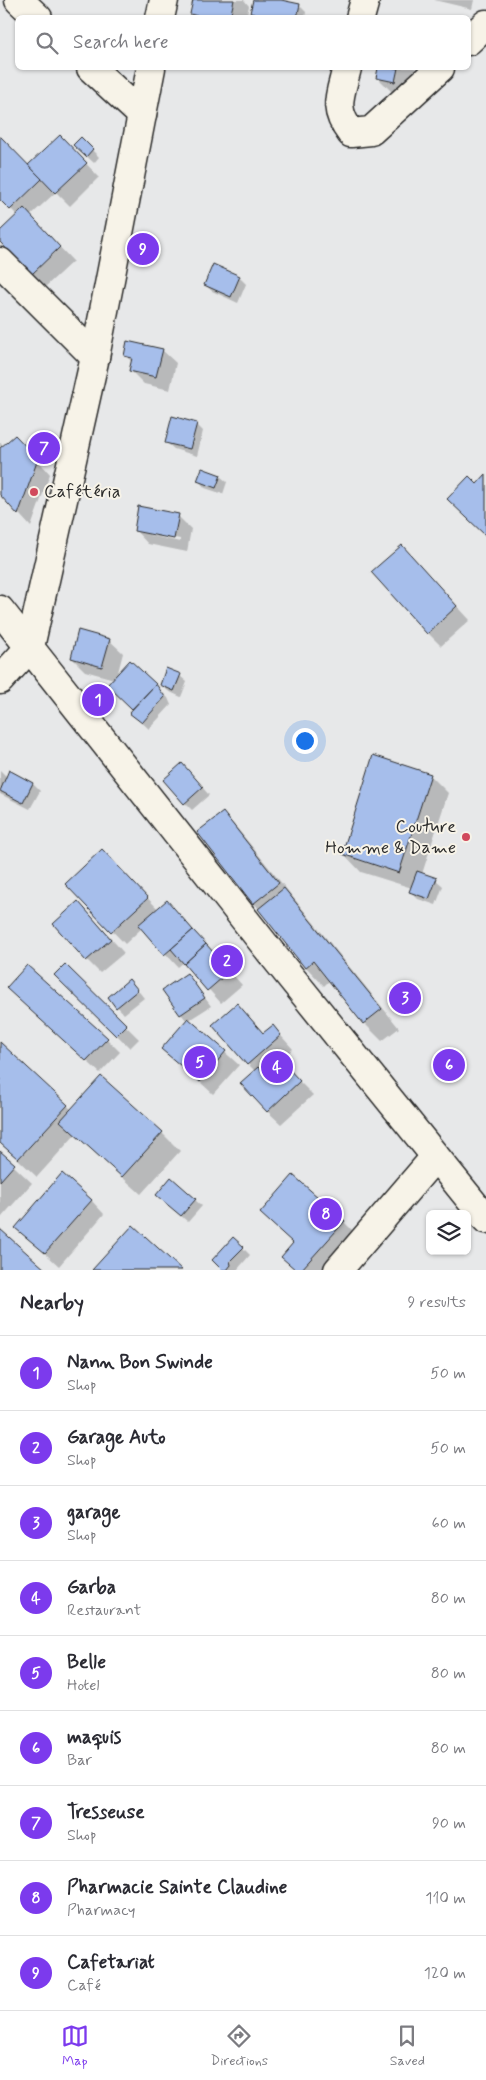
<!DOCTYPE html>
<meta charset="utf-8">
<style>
body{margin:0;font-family:Mynerve,sans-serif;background:#f7f7f7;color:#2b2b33}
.controls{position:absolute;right:15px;bottom:15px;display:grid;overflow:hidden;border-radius:8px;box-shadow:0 1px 4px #0004}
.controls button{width:45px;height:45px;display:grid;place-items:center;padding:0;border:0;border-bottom:1px solid #e1e1e2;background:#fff;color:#2b2b33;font:25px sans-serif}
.you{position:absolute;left:304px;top:740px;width:18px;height:18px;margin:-12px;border:4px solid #fff;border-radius:50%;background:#1a73e8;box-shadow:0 0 0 8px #1a73e833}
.badge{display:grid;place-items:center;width:32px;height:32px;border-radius:50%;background:#7c3aed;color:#fff;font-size:16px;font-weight:700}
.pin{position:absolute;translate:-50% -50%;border:2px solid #fff;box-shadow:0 1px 5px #0006}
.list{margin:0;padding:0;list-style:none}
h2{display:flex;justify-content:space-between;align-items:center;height:65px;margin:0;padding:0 20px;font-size:21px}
h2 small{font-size:16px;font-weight:400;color:#7c7c81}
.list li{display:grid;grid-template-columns:32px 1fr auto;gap:15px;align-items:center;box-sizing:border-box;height:75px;padding:0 20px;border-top:1px solid #e1e1e2}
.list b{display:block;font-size:19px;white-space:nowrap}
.list p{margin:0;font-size:16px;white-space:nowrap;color:#7c7c81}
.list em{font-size:16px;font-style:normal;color:#7c7c81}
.icon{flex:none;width:28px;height:28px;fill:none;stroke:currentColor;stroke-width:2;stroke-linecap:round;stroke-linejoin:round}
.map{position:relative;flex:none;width:486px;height:1270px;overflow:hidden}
.search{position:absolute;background:#fff;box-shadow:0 1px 4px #0004;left:15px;right:15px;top:15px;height:55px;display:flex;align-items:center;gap:12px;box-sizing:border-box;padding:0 18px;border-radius:8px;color:#7c7c81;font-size:19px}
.sheet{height:740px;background:#fff}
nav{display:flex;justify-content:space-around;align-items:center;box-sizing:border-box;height:70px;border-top:1px solid #e1e1e2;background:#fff;font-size:14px;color:#7c7c81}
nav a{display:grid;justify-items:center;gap:2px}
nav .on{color:#7c3aed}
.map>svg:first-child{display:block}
.shadow{fill:#0003;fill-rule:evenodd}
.building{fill:#a6beeb;stroke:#2b2b2b}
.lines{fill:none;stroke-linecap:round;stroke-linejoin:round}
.minor-casing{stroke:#2b2b2b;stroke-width:31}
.tertiary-casing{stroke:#2b2b2b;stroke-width:31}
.minor{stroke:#f7f3e8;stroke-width:28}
.tertiary{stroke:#f7f3e8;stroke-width:28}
.poi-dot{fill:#d1495b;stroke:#f7f3e8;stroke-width:2}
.labels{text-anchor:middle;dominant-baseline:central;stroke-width:4;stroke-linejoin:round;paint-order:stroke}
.poi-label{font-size:18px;fill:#2b2b2b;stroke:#f7f3e8;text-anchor:start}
</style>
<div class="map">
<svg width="486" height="1270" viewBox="0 0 486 1270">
<rect width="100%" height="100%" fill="#e7e8e9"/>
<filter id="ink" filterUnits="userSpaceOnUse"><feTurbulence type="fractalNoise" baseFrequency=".02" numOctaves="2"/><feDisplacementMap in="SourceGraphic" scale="10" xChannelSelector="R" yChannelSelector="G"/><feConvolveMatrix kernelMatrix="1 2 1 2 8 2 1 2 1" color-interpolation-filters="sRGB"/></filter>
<g filter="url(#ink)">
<!-- shadow -->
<g class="shadow">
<path d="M194,0H244L249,6L246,18H195L191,14Z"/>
<path d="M254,0H275L299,5L306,12L305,18H257L252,12Z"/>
<path d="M434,0H474L472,9Z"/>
<path d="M380,68H415L408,95L391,91L377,77Z"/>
<path d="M0,138L28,167L73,150L99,177L70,206L56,192L30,216L73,261L45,287L0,240V232L18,216L0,198Z"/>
<path d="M81,139L99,157L94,163L82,152Z"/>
<path d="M239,277L246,284L238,303L212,291L205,285Z"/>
<path d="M162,350L176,363L170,390L144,384L130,370L132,362L125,355Z"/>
<path d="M196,424L203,431L197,456L174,449L167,443Z"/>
<path d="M0,442L4,446L28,449L50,474L31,527L0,493Z"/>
<path d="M220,476L227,482L223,494L205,488L199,481Z"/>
<path d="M178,516L191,529L187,552L148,544L135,530ZM149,533L180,539V542L149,535Z"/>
<path d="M415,560L470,620L441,646L428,633Z"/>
<path d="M109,640L123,653L117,676L155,685L168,698L171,705L149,729L138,719L134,710L108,685L114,679L85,671L72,658Z"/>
<path d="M180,676L187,682L181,697L168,691L161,684Z"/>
<path d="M0,770L7,777L10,772L33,784L40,791L30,809L0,794Z"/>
<path d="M189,772L209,795L192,810L185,803Z"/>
<path d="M430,775L448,793L422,874L436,880L443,886L436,905L418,899L411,892L412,888L361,872L343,853Z"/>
<path d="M223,813L236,827L399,1028L382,1041L364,1023L330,980L324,986L306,967L254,903Z"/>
<path d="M115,864L158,909L180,915L242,985L221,1003L184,962L178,967L142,928L125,944L67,884Z"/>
<path d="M91,916L124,953L100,973L87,960Z"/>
<path d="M65,966L139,1039L130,1048L56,975Z"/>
<path d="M187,974L211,1006L189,1020L239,1065L213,1094L163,1048L187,1021L181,1014Z"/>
<path d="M7,988L107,1039L120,1052L100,1073Z"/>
<path d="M136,988L144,998L124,1014L109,997Z"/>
<path d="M237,1005L264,1034L273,1027L293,1049L264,1074L271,1082L299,1081L313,1095L281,1124L267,1111L255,1071L248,1064Z"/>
<path d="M0,1043L72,1110L162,1133L180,1151L141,1194L75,1135L37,1177L0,1142Z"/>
<path d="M0,1153L32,1183L0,1219Z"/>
<path d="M91,1200L104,1214L59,1266L17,1228Z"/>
<path d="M195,1200L202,1206L188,1222L164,1201Z"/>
<path d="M261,1213L344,1222L362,1240L335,1270H296L283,1257L294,1244Z"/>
<path d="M233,1238L250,1255L237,1270H224Z"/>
</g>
<!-- building -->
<g class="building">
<path d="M193,0H234L230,18H204L190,14Z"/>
<path d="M253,0H281L300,4L297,18H272L250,13Z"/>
<path d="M378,68H398L395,82L376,78Z"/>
<path d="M60,135L87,163L55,193L28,165Z"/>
<path d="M0,136L42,179L10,210L0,200Z"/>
<path d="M81,137L93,149L86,157L73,145Z"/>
<path d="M24,208L60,247L31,275L0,242V231Z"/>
<path d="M213,264L240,276L231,297L204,285Z"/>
<path d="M127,341L163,349L156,377L129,371L132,358L124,356Z"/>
<path d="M172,416L197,423L190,449L165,443Z"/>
<path d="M15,435L38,459L18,515L0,495V448Z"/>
<path d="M202,468L221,475L216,488L197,481Z"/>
<path d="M486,474V536L447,499L469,476L477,484Z"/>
<path d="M138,506L179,514L174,539L134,531Z"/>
<path d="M402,545L457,606L427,634L371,572Z"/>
<path d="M78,630L110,639L102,667L71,658Z"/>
<path d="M130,660L156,684L132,709L107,685Z"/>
<path d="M166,668L181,674L174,691L160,685Z"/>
<path d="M156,684L165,697L142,723L129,713Z"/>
<path d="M373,755L431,774L399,873L342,854Z"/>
<path d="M182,763L203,787L184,804L163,780Z"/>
<path d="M9,770L33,783L23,803L0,791Z"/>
<path d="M223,812L279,883L253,904L197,832Z"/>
<path d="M102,849L148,898L111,932L65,884Z"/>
<path d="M417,871L437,878L429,899L409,892Z"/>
<path d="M284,888L382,1009L363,1024L313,961L305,968L258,909Z"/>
<path d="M167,900L193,930L164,955L138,925Z"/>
<path d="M78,901L111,939L86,961L53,924Z"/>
<path d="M193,930L206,944L184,964L171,949Z"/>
<path d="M206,944L230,971L207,991L184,964Z"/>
<path d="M65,964L127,1025L116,1036L54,975Z"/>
<path d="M27,965L108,1038L86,1061L6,988Z"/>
<path d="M187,973L205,998L180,1015L162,990Z"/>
<path d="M129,979L138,990L116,1008L108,997Z"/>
<path d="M237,1003L263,1033L273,1025L281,1035L247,1065L212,1025Z"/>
<path d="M188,1018L226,1051L200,1082L161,1049Z"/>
<path d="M0,1042L68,1105L18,1159L0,1143Z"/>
<path d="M286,1066L300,1081L267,1112L240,1083L258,1067L270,1080Z"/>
<path d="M101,1076L163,1132L122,1177L60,1121Z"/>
<path d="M0,1151L15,1164L0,1181Z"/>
<path d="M62,1173L92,1200L45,1253L15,1228Z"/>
<path d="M293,1175L345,1221L301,1270H296L281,1257L293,1243L260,1213Z"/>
<path d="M171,1177L196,1199L181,1216L156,1195Z"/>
<path d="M133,1225L182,1270H92Z"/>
<path d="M0,1229L46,1270H0Z"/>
<path d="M233,1237L244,1247L230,1261L231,1265L227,1270H222L212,1260Z"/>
</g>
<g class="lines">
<!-- minor casing -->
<g class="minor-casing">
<g id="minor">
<path d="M19,0L38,18"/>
<path d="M360,18L365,0"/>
<path d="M468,41L486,24"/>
<path d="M91,68L142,115"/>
<path d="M347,68C340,96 332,108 351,133L371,131L440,68"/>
<path d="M0,262L95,357"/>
<path d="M0,680L30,647"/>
<path d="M338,1270L435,1157"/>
</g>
</g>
<!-- tertiary casing -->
<g class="tertiary-casing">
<g id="tertiary">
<path d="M160,18L164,0"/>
<path d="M0,610L272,954L486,1219"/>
<path d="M30,647L95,357L151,68"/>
</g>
</g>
<!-- minor -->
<use href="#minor" class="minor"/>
<!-- tertiary -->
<use href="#tertiary" class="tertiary"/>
</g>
</g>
<!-- markers -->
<g class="poi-dot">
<circle cx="34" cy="492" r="5"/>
<circle cx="466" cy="837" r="5"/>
</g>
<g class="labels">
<!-- poi labels -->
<g class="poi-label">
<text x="44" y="492">Cafétéria</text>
<text x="456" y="827" text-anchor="end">Couture<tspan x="456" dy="21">Homme &amp; Dame</tspan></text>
</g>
</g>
</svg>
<div class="controls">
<button><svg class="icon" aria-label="layers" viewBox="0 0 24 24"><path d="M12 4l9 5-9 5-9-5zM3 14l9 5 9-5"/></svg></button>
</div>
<div class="you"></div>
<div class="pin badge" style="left:98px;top:700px">1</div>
<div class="pin badge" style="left:227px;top:961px">2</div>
<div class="pin badge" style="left:405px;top:998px">3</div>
<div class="pin badge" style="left:277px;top:1067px">4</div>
<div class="pin badge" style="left:200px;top:1062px">5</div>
<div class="pin badge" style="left:449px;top:1065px">6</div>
<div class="pin badge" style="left:44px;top:448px">7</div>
<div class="pin badge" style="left:326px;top:1214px">8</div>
<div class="pin badge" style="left:143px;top:249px">9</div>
<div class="search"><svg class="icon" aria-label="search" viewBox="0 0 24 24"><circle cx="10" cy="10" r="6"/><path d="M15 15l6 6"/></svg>Search here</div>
</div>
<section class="sheet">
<h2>Nearby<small>9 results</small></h2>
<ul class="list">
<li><span class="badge">1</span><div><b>Nann Bon Swinde</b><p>Shop</p></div><em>50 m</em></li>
<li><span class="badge">2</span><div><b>Garage Auto</b><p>Shop</p></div><em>50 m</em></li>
<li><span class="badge">3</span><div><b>garage</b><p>Shop</p></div><em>60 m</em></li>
<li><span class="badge">4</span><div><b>Garba</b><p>Restaurant</p></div><em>80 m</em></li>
<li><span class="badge">5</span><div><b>Belle</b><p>Hotel</p></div><em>80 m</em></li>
<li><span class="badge">6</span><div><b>maquis</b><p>Bar</p></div><em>80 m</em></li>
<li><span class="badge">7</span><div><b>Tresseuse</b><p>Shop</p></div><em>90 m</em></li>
<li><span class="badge">8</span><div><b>Pharmacie Sainte Claudine</b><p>Pharmacy</p></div><em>110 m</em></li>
<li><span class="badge">9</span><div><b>Cafetariat</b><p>Café</p></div><em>120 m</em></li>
</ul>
</section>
<nav>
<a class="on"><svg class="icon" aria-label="map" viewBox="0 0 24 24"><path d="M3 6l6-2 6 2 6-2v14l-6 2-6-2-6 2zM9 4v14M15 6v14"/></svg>Map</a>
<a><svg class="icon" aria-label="directions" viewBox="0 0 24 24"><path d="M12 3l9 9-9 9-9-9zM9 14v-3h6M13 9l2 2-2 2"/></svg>Directions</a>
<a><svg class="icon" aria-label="saved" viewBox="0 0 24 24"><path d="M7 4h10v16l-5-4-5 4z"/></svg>Saved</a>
</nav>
